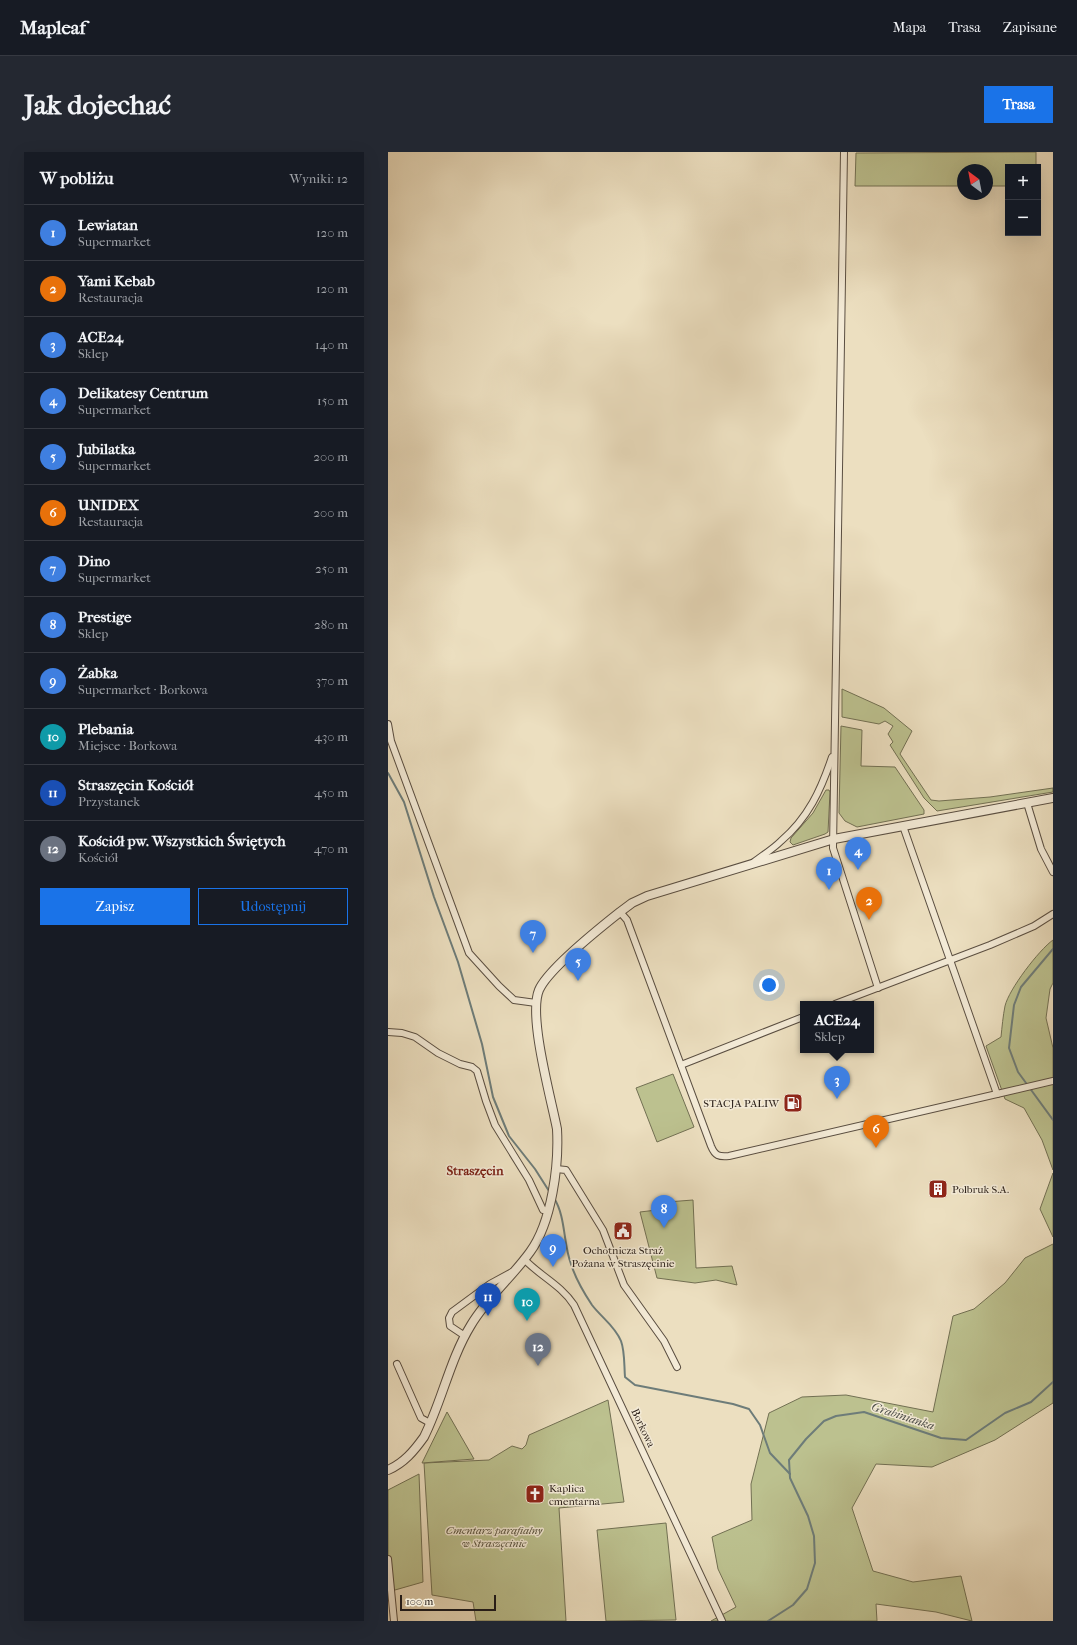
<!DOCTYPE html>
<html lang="pl">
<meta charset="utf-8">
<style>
body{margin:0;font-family:"IM FELL French Canon",serif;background:#242831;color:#f1f3f6}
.controls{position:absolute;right:12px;top:12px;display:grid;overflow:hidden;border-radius:0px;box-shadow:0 4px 16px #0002}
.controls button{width:36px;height:36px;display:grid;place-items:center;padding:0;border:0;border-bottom:1px solid #363941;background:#171b24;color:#f1f3f6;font:20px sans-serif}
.compass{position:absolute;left:569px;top:12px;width:36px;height:36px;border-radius:50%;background:#171b24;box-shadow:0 4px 16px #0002;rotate:328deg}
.scale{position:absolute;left:12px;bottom:10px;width:96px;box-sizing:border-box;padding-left:4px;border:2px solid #291e17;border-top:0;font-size:11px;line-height:14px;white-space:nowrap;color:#291e17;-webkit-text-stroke:3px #f3ead6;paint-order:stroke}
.you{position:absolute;left:381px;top:833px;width:14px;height:14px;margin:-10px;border:3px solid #fff;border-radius:50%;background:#1a73e8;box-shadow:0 0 0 6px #1a73e833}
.badge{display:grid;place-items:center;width:26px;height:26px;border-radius:50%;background:#1a73e8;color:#fff;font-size:13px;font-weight:700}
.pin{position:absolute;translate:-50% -33px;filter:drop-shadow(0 1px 2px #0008)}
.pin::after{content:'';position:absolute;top:21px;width:14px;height:12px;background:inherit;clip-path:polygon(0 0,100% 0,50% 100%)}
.popup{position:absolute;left:412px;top:849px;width:74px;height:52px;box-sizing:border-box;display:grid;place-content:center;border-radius:0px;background:#171b24;filter:drop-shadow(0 1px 3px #0005);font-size:13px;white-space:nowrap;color:#9ea1a6}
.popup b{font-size:15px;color:#f1f3f6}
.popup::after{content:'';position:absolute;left:50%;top:100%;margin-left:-8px;border:8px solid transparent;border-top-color:#171b24}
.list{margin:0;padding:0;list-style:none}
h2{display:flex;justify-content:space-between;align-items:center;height:52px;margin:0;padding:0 16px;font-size:17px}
h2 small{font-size:13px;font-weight:400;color:#9ea1a6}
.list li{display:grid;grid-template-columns:26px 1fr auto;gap:12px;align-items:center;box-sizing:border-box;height:56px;padding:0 16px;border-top:1px solid #363941}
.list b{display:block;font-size:15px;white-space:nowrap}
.list p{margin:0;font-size:13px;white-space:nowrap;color:#9ea1a6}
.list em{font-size:13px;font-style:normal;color:#9ea1a6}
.actions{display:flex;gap:8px;padding:12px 16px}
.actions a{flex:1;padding:9px 0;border:1px solid #1a73e8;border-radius:0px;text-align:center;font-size:14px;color:#1a73e8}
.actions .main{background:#1a73e8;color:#fff}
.map{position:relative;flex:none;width:665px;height:1469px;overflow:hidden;border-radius:0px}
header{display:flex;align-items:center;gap:24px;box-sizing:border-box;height:56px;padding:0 20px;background:#171b24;border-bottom:1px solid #363941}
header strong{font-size:19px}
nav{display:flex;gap:22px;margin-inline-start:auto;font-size:14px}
.intro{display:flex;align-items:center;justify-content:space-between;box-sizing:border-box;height:96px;padding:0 24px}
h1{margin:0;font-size:28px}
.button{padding:10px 18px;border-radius:0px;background:#1a73e8;color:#fff;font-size:14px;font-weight:700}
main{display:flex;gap:24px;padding:0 24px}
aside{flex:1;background:#171b24;border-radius:0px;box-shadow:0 4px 16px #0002}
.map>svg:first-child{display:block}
.green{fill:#bcc18f;stroke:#727053}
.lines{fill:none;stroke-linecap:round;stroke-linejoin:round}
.stream{stroke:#6d7c79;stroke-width:2}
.minor-casing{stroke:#5a4e41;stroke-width:8}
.tertiary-casing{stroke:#5a4e41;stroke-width:10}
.minor{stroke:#f3ead6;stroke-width:6}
.tertiary{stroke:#f3ead6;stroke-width:8}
.labels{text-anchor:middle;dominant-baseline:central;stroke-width:3;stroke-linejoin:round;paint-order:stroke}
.poi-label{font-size:11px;fill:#291e17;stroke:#f3ead6;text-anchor:start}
.street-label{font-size:11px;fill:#291e17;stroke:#f3ead6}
.park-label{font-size:11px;font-style:italic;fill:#554f3b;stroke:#f3ead6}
.water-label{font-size:12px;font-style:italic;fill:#4b4d48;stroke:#f3ead6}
.quarter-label{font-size:13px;font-weight:bold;fill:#7a1f14;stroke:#f3ead6}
</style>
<header>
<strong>Mapleaf</strong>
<nav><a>Mapa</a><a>Trasa</a><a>Zapisane</a></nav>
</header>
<div class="intro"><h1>Jak dojechać</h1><a class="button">Trasa</a></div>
<main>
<aside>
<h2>W pobliżu<small>Wyniki: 12</small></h2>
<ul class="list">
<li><span class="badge" style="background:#3f7fe0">1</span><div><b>Lewiatan</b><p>Supermarket</p></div><em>120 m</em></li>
<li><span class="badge" style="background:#e8710a">2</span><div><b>Yami Kebab</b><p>Restauracja</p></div><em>120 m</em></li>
<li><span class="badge" style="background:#3f7fe0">3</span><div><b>ACE24</b><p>Sklep</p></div><em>140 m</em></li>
<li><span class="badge" style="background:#3f7fe0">4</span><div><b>Delikatesy Centrum</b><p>Supermarket</p></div><em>150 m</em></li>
<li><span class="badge" style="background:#3f7fe0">5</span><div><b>Jubilatka</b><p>Supermarket</p></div><em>200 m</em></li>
<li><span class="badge" style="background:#e8710a">6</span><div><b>UNIDEX</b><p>Restauracja</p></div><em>200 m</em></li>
<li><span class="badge" style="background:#3f7fe0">7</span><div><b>Dino</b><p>Supermarket</p></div><em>250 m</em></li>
<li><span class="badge" style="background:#3f7fe0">8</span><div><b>Prestige</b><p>Sklep</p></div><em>280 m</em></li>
<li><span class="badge" style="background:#3f7fe0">9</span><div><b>Żabka</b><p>Supermarket · Borkowa</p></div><em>370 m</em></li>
<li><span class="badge" style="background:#0f9aa8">10</span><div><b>Plebania</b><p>Miejsce · Borkowa</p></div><em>430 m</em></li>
<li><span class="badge" style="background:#1a4fb4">11</span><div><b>Straszęcin Kościół</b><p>Przystanek</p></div><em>450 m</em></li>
<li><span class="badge" style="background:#6b7280">12</span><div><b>Kościół pw. Wszystkich Świętych</b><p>Kościół</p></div><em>470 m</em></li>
</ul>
<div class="actions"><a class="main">Zapisz</a><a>Udostępnij</a></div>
</aside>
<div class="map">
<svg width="665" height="1469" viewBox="0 0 665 1469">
<rect width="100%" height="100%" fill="#ecdfc0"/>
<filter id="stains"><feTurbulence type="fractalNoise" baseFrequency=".005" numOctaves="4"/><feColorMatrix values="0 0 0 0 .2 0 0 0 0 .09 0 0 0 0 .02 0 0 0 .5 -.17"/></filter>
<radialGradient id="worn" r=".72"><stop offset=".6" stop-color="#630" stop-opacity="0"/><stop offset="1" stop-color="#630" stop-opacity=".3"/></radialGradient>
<!-- green -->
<g class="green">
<path d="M648,0V15H620V34H599V18H575V34H467L468,1Z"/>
<path d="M454,537L496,556L524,579L512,602L543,648L551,649L602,645L665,636V640L549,659L536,646L502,593L505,590L500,582L505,574L497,569L491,572L454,565Z"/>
<path d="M453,574L474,578L473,614L507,615L536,658V662L469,675L457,669L451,661Z"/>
<path d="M438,638H441L442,640L440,680L437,682L405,693L402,690L403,686L425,661Z"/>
<path d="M665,788V831L662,837L658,866L665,896V1018L654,988L636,956L617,947L598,894L613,885C614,875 615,864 617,854C621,837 651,798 665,788Z"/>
<path d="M285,922L306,975L269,990L248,936Z"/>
<path d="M665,1021V1085L652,1057Z"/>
<path d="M305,1048L308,1116L344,1114L349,1133L328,1128L307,1131L269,1126L252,1060L277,1057L279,1050Z"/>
<path d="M665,1092V1251L607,1288L544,1315L488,1312L464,1356L485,1419L525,1430L573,1424L584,1469L548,1460L488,1452L489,1469H323L348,1455L330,1417L324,1385L364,1368L363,1332L381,1261L414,1245L458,1243L545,1260L565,1164L586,1157L617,1131L637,1106Z"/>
<path d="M220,1248L236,1350L171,1356L178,1469H88L85,1450L44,1443L36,1311L101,1308L124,1294L134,1297L138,1293L141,1283Z"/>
<path d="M59,1260L86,1307L34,1311Z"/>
<path d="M31,1322L35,1430L0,1440V1338Z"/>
<path d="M278,1371L288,1468L218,1469L209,1378Z"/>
</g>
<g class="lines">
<!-- stream -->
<g class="stream">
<path d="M0,621L16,650L46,745L70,810L94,892L105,945L121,984L147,1017L161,1039"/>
<path d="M665,797L633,835L626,853L621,896L630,920L665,968"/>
<path d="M166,1046C178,1065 175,1091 183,1112C187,1125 196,1141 204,1153C213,1165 227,1174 233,1189C237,1200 236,1213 237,1225L247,1233L345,1252L361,1257L372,1273L382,1301L402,1322"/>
<path d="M380,1469L405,1453L419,1437L427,1411L426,1384L420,1364L402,1326L401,1308L418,1287L436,1269L448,1264L476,1260L553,1286L578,1288L617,1261L643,1250L665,1230"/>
</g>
<!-- minor casing -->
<g class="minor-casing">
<g id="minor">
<path d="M456,0L445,696L490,836"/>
<path d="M0,572L3,589L81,801L111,834L126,848L148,851"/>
<path d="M639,651L653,697L665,720"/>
<path d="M515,674L609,942L665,929"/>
<path d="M366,710C375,703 385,697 393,689C420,666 433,638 444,605"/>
<path d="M232,760L239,768L323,994C327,1004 331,1005 341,1004L609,942"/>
<path d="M447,852L602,793L646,774L665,762"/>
<path d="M0,880L14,881L27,885L50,901L72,912L84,915L89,919L98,949L107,973L141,1028L155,1058L161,1059"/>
<path d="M293,913L415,865"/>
<path d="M168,1017L178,1018L215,1078L236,1133L276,1189L289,1215"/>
<path d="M136,1107C152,1124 173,1133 186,1153L334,1469"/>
<path d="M77,1184L62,1174L61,1166L64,1160L102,1132L124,1120"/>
<path d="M9,1212L33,1266L42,1271"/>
<path d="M0,1407L6,1469"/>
</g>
</g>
<!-- tertiary casing -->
<g class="tertiary-casing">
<path id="tertiary" d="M0,1318C16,1311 26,1299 36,1285C54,1249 62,1207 83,1173C99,1146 124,1125 142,1100C164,1070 171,1013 169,977C163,946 140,864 151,838C160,817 213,775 232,760L244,751L259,744L446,687L665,646"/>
</g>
<!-- minor -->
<use href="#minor" class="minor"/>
<!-- tertiary -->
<use href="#tertiary" class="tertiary"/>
</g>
<!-- icons -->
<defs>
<g id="fuel-square" transform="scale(1)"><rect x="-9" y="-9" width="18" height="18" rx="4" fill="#8f2418" stroke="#f3ead6"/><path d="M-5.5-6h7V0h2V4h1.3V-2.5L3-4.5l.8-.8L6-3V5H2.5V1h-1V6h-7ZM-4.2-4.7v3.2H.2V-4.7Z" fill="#fff"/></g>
<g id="building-square" transform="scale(1)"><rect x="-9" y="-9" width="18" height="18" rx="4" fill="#8f2418" stroke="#f3ead6"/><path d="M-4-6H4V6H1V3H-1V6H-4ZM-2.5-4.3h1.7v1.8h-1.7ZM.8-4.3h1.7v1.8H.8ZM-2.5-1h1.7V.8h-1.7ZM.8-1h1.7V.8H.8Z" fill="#fff"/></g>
<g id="civic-square" transform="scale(1)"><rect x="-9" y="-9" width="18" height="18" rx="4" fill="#8f2418" stroke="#f3ead6"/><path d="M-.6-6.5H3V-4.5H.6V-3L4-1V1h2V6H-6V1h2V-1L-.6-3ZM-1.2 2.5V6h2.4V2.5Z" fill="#fff"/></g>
<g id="church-square" transform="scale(1)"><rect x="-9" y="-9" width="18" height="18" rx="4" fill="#8f2418" stroke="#f3ead6"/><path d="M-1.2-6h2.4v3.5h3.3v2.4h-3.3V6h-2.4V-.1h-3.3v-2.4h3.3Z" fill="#fff"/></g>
</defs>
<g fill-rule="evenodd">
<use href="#fuel-square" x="405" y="951"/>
<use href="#building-square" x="550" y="1037"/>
<use href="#civic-square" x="235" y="1079"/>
<use href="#church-square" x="147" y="1342"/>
</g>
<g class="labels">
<!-- poi labels -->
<g class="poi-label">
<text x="391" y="951" text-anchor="end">STACJA PALIW</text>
<text x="564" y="1037">Polbruk S.A.</text>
<text x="235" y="1098" text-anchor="middle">Ochotnicza Straż<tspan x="235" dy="13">Pożana w Straszęcinie</tspan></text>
<text x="161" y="1336">Kaplica<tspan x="161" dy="13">cmentarna</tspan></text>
</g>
<!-- street labels -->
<g class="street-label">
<text transform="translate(255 1276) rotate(65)">Borkowa</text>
</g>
<!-- park labels -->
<g class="park-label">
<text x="106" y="1378">Cmentarz parafialny<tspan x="106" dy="13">w Straszęcinie</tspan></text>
</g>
<!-- water labels -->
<g class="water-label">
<text transform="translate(515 1264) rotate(18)">Grabinianka</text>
</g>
<!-- quarter labels -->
<g class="quarter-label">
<text x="87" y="1018">Straszęcin</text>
</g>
</g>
<rect width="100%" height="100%" filter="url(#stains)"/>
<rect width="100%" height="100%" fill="url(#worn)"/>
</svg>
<div class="controls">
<button>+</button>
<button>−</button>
</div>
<svg class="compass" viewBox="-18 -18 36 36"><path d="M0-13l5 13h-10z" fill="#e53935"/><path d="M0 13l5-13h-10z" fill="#9ea1a6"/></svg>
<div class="scale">100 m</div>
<div class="you"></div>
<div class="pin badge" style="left:441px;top:738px;background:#3f7fe0">1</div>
<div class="pin badge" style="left:481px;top:768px;background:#e8710a">2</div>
<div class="pin badge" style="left:449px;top:947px;background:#3f7fe0">3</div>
<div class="popup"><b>ACE24</b>Sklep</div>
<div class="pin badge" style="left:470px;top:718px;background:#3f7fe0">4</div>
<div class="pin badge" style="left:190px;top:829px;background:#3f7fe0">5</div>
<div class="pin badge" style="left:488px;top:996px;background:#e8710a">6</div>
<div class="pin badge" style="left:145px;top:801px;background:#3f7fe0">7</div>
<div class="pin badge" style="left:276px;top:1076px;background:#3f7fe0">8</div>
<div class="pin badge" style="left:165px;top:1115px;background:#3f7fe0">9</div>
<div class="pin badge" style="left:139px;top:1169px;background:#0f9aa8">10</div>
<div class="pin badge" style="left:100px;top:1164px;background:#1a4fb4">11</div>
<div class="pin badge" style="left:150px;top:1214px;background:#6b7280">12</div>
</div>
</main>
